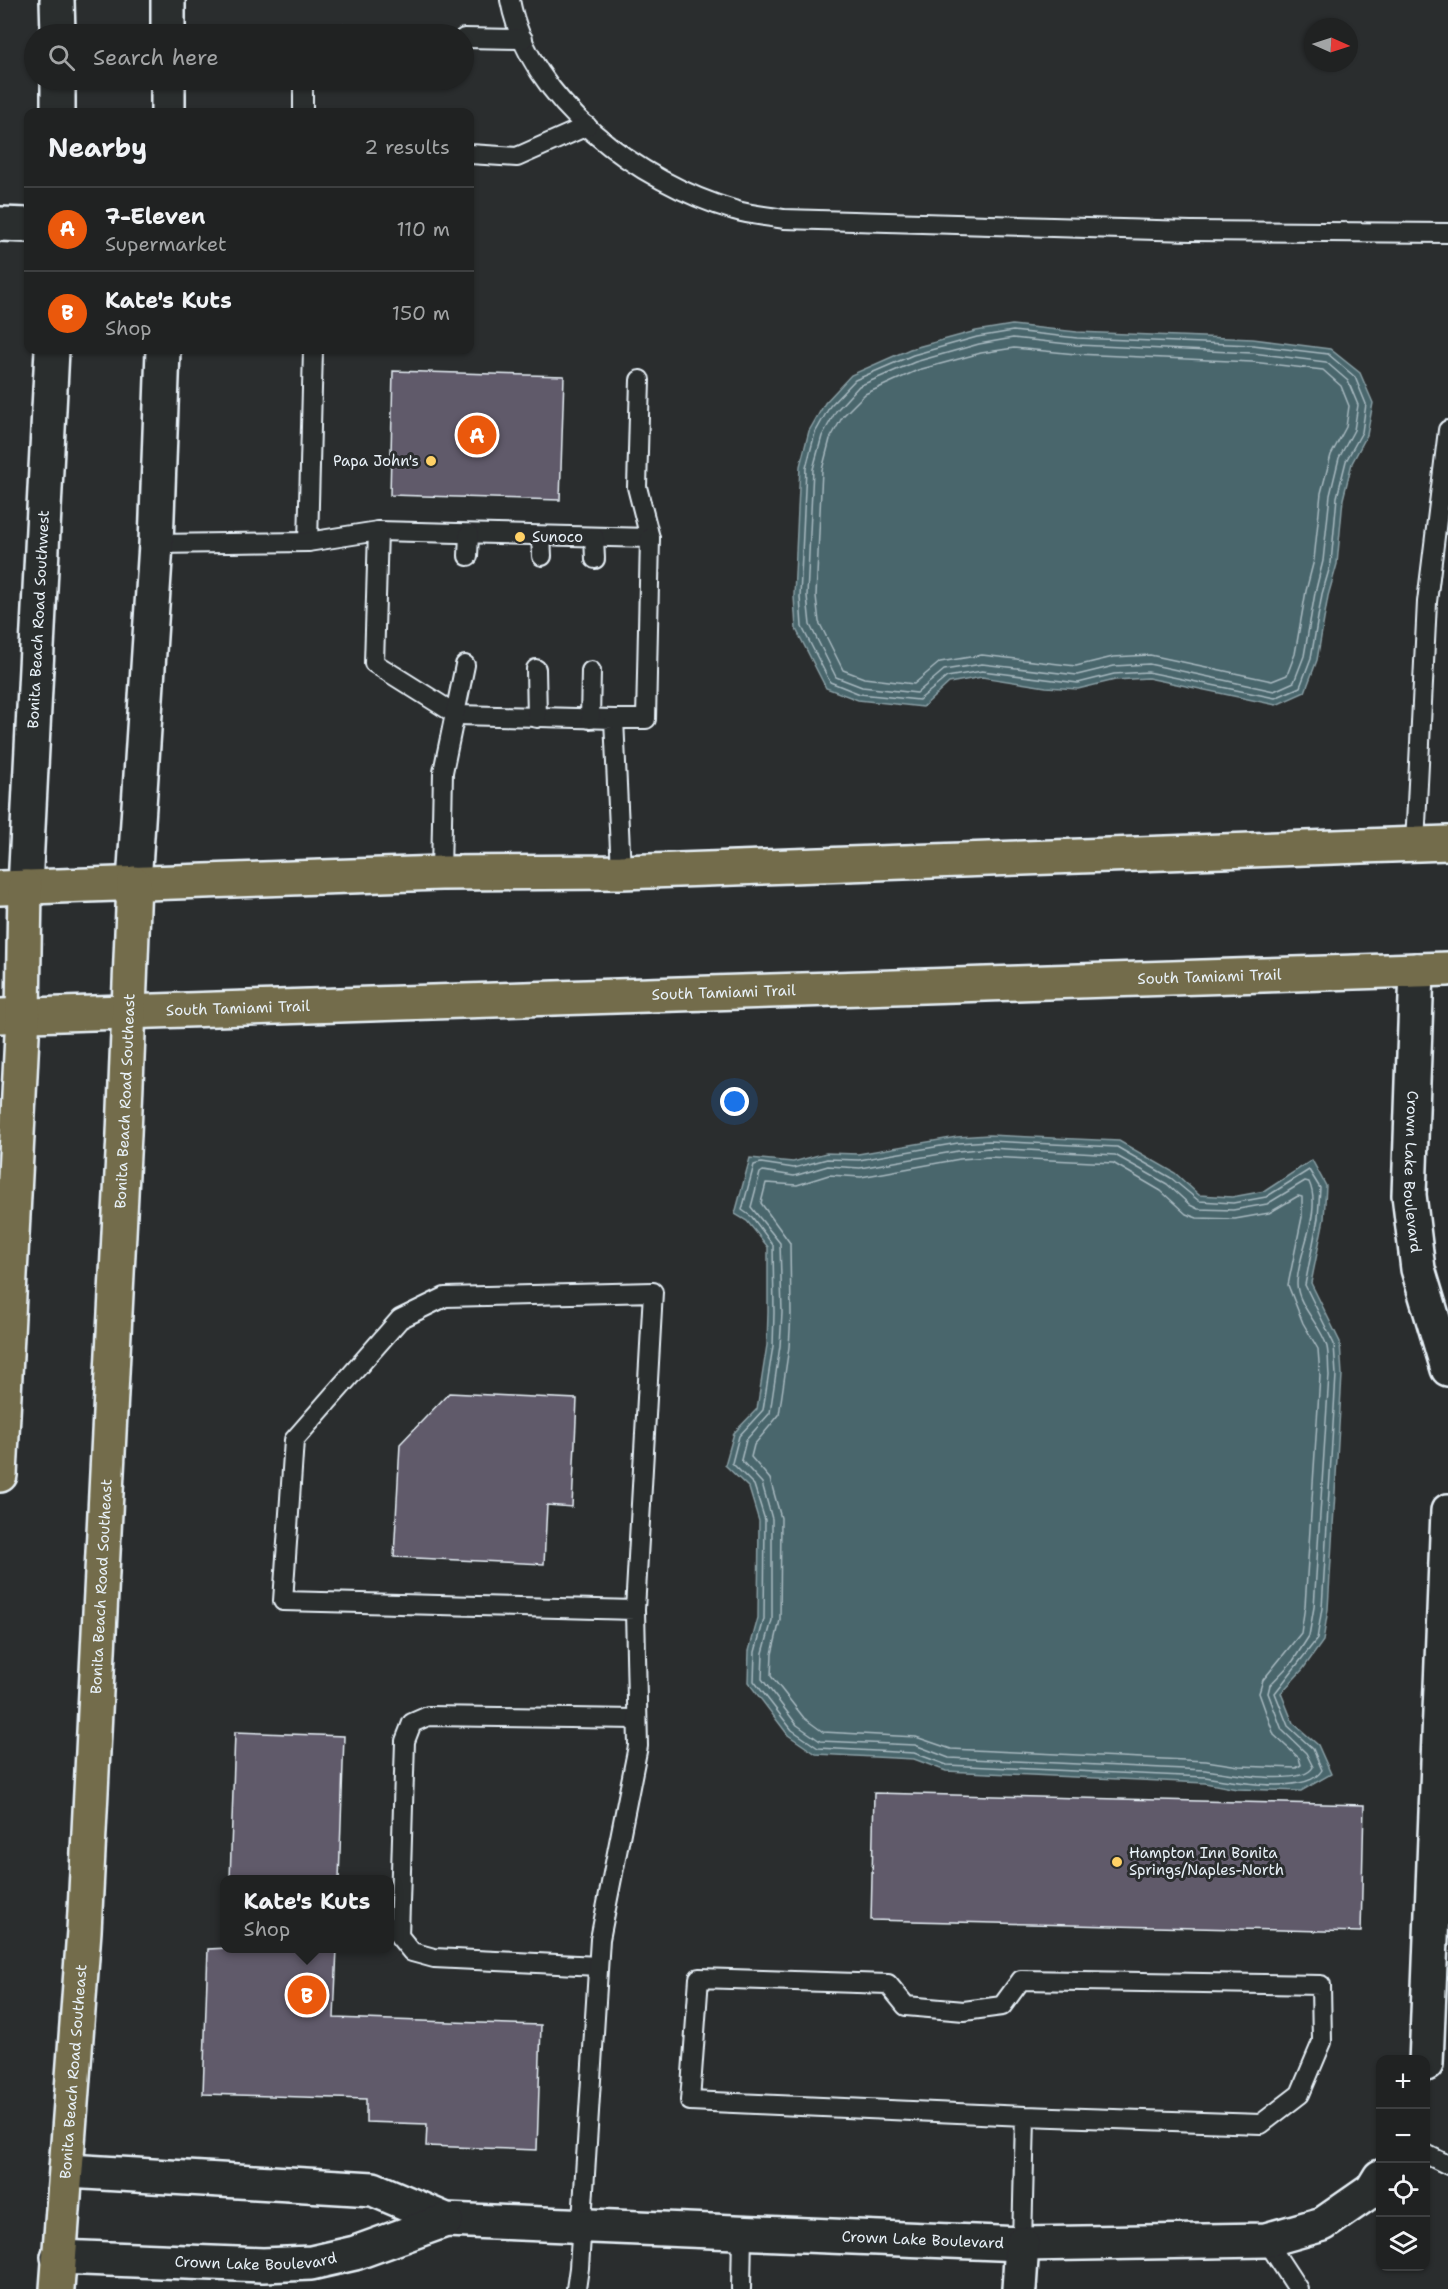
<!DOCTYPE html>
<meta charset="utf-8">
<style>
body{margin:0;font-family:"Shantell Sans",sans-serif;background:#2d2f2f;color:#f1f3f6}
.controls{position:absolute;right:18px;bottom:18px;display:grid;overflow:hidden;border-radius:12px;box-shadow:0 2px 4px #0004}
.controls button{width:54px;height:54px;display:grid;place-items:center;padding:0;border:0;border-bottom:2px solid #3d3f40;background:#202222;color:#f1f3f6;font:30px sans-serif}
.compass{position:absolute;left:1304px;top:18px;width:54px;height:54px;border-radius:50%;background:#202222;box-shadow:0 2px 4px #0004;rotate:93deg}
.you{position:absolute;left:735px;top:1102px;width:21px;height:21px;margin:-15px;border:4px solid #fff;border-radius:50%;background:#1a73e8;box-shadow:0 0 0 9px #1a73e833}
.badge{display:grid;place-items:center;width:39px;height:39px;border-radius:50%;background:#ea580c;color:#fff;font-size:20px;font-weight:700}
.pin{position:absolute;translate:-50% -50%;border:3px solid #fff;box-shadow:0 2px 6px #0006}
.popup{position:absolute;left:220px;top:1875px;width:174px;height:78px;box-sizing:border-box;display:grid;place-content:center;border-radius:12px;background:#202222;filter:drop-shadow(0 2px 4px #0005);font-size:20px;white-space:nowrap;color:#a2a4a5}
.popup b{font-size:22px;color:#f1f3f6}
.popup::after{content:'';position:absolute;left:50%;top:100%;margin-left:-12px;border:12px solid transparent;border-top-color:#202222}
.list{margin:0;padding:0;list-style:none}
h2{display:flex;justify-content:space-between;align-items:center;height:78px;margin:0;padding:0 24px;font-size:26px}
h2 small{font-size:20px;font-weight:400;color:#a2a4a5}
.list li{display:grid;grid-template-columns:39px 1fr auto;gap:18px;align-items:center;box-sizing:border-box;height:84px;padding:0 24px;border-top:2px solid #3d3f40}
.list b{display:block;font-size:22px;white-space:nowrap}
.list p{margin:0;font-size:20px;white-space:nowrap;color:#a2a4a5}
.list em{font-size:20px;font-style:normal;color:#a2a4a5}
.icon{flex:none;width:33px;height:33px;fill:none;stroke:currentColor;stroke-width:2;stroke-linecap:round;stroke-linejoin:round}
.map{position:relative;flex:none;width:1448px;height:2289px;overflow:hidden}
.search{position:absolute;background:#202222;box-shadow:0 2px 4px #0004;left:24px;top:24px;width:450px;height:66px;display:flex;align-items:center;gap:15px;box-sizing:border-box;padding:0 21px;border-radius:33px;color:#a2a4a5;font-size:22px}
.panel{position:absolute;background:#202222;box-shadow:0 2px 4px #0004;left:24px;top:108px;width:450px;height:246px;border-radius:12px}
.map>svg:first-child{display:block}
.water{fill:#49666c;stroke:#899ea4;stroke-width:1.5}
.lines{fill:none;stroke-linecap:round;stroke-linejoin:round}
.shore{stroke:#a8b9c0;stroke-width:1.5}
.building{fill:#615a6b;stroke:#e8f1f8;stroke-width:1.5}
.service-casing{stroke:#e8f1f8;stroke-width:22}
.minor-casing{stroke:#e8f1f8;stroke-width:38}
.secondary-casing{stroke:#e8f1f8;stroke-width:38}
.primary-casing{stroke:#e8f1f8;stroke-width:38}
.service{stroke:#2a2d2e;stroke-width:18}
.minor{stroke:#2a2d2e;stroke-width:33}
.secondary{stroke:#2a2d2e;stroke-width:33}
.primary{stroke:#736c4b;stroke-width:33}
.poi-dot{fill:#ffd166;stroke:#2a2d2e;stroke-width:2}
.labels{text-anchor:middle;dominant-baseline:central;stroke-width:6;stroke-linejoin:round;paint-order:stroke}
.poi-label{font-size:15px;fill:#e8f1f8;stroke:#2a2d2e;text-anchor:start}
.street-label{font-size:15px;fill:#e8f1f8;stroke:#2a2d2e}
</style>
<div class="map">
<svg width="1448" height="2289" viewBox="0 0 1448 2289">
<rect width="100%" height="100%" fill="#2a2d2e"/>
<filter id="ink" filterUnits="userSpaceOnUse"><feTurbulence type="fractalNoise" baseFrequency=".0167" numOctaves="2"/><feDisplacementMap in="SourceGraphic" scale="12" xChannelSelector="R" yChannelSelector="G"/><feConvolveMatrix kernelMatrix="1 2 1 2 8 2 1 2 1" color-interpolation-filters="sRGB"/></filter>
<g filter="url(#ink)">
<!-- water -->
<g class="water">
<path d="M1012,325L1077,332L1253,339L1330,349L1360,373L1373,403L1367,435L1352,463L1343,499L1337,564L1328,596L1317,660L1305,692L1276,705L1148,678L1115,680L1078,689L1046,687L982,677L949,683L923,707L858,700L826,688L796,629L794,596L800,466L809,431L825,403L851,375L910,349L976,331Z"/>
<path d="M989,1135L1119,1141L1175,1173L1199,1195L1232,1197L1265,1191L1312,1160L1326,1186L1324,1219L1311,1283L1340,1342L1342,1375L1328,1609L1323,1641L1303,1669L1281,1693L1293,1723L1318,1745L1331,1774L1301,1791L1237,1789L1205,1783L946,1771L914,1759L816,1754L788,1735L748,1682L749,1651L758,1618L759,1521L749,1488L725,1465L734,1433L757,1409L767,1345L768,1312V1247L747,1221L735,1214L750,1158L793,1162L826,1153L858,1154L957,1137Z"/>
</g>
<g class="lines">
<!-- shore -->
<g class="shore">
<path d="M1013,331L1077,338L1253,345L1328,354L1355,377L1366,404L1362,432L1346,461L1337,497L1331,563L1322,594L1311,658L1300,687L1275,698L1148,672L1114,674L1078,683L982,671L947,677L919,700L860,694L830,682L802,627L800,597L806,468L815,433L830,406L855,380L913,355L977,337Z"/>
<path d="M1013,338L1077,345L1252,353L1326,362L1348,381L1358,405L1354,430L1339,458L1330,495L1323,561L1315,593L1304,656L1294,682L1274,691L1149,664L1114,666L1077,675L982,664L944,670L917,693L862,687L836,677L810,625L807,596L813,469L822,436L836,411L859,386L915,362L979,344Z"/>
<path d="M1014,348L1076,354L1252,362L1323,370L1341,386L1349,406L1346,427L1331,455L1321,493L1314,560L1306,591L1295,654L1287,675L1272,681L1150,655L1113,657L1076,666L982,655L940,662L914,684L864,678L843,670L819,622L816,596L822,470L830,439L843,416L865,394L918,370L981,353Z"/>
<path d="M989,1141L1117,1147L1171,1178L1199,1201L1233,1203L1266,1197L1309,1170L1320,1188L1318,1218L1305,1285L1334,1344L1336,1375L1322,1608L1317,1639L1275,1693L1288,1726L1313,1749L1322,1770C1307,1796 1232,1781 1205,1777L947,1765L914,1753L818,1748L792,1730L754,1681L755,1652L764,1619L765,1520L754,1485L732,1463L739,1436L763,1410L773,1346L774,1313L773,1245L752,1217L742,1210L754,1165L761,1163L794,1168L827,1159L859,1160L958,1143Z"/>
<path d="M989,1148L1115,1155L1167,1184L1190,1205L1198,1209L1233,1210L1267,1204L1305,1181L1309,1182C1323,1212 1297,1254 1297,1284C1298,1307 1322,1326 1327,1347C1329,1356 1328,1366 1329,1375L1314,1607L1309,1636L1293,1661L1270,1685L1268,1693L1282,1730L1306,1753L1313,1767C1303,1787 1226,1773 1205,1770L949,1758L915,1745L820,1741L797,1725L762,1679L763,1653L772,1620V1519L762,1483L741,1460L746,1440L770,1413L780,1346L782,1313L780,1243L751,1207L760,1173L763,1171L794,1176L828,1166L860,1168L958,1151Z"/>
<path d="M989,1157L1113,1163L1161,1191L1186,1214L1197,1218L1235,1219L1269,1213L1298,1196L1302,1197V1217L1288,1285L1303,1323L1318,1349L1320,1376L1305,1606L1301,1633L1263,1680L1259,1693L1274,1735L1299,1758L1301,1765L1296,1768L1239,1766L1206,1761L951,1749L916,1737L823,1732L804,1718L771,1676L772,1654L780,1620L781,1518L770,1479L751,1457L754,1445L779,1415L789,1347L791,1314L790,1243L761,1203L766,1183L797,1185L829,1175L861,1177L960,1159Z"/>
</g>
</g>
<!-- building -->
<g class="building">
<path d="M393,371L564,376L560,500L390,495Z"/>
<path d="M449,1393L577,1399L572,1507L547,1505L544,1564L394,1557L400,1444Z"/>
<path d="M235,1732L344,1736L339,1880H230Z"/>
<path d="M874,1793L1364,1805L1361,1932L871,1920Z"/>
<path d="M228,1948H337L334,2018L541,2025L537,2150L426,2146L427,2124L366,2122V2099L203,2094L208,1949Z"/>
</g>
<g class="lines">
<!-- service casing -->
<g class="service-casing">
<g id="service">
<path d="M510,0C529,102 640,183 734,210C750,215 768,216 784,219L1191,231L1448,233"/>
<path d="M304,34H339"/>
<path d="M464,38L523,39"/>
<path d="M303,112V80"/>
<path d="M470,154L517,157L587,126"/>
<path d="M378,531L650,538L637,487L640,380"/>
<path d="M541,536L542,556"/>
<path d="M594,537L595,559"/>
<path d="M308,542L313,350"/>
<path d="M156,544L308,542L378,531L374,663L457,715L614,719L621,872"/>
<path d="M468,556L469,534"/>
<path d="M536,669L537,718"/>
<path d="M590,719L591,671"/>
<path d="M614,719H646L650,538"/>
<path d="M1415,844L1427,602L1448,430"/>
<path d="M441,873L443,772L465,665"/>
<path d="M598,1966L434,1958L412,1952L399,1936L405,1741L412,1723L428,1716L637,1719"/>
<path d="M1426,2154L1448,2165"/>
<path d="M1266,2240L1298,2289"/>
<path d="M1022,2244L1025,2116L690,2101L699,1978L888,1984L906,2006L964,2011L1002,2006L1021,1980L1321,1985L1322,2042L1300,2094L1261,2124L1025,2116"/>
<path d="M576,2289L579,2268L600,1939L638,1746L635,1610L653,1292L445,1297L400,1319L294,1440L283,1601L635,1610"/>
<path d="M741,2289L742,2232"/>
</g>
</g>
<!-- minor casing -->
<g class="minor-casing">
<g id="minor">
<path d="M0,224L28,225"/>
<path id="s1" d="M1417,970L1409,1195L1418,1269L1448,1369"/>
<path d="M1426,2064L1448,1511"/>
<path id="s2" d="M68,2171L373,2189L446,2220L1022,2244L1266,2240L1323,2224L1372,2190L1380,2177"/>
<path id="s3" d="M58,2257L263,2265L311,2263L355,2253L446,2220"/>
<path d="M1019,2289L1022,2244"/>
</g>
</g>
<!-- secondary casing -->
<g class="secondary-casing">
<g id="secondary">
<path d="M57,0L58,34"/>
<path d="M168,0V34"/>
<path d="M58,80V112"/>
<path d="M168,80V112"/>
<path d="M134,883L156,544L163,350"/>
<path id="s4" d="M25,887L52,350"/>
</g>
</g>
<!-- primary casing -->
<g class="primary-casing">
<g id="primary">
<path d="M0,888L441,873L621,872L1448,843"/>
<path id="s5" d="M0,1016L1448,969"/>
<path d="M0,1475L23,1015L25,887"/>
<path id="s6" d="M57,2289L84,1931L124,1134L134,883"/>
</g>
</g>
<!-- service -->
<use href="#service" class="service"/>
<!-- minor -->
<use href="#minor" class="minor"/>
<!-- secondary -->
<use href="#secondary" class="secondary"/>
<!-- primary -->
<use href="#primary" class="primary"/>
</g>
</g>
<!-- markers -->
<g class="poi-dot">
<circle cx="431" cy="461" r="6"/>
<circle cx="520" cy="537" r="6"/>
<circle cx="1117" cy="1862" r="6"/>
</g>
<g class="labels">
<!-- poi labels -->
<g class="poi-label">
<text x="419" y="461" text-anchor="end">Papa John's</text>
<text x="532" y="537">Sunoco</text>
<text x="1129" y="1853">Hampton Inn Bonita<tspan x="1129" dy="17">Springs/Naples-North</tspan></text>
</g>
<!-- street labels -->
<g class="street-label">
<text stroke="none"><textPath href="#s4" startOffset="268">Bonita Beach Road Southwest</textPath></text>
<text stroke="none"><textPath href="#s5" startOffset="1210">South Tamiami Trail</textPath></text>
<text stroke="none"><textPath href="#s5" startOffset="724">South Tamiami Trail</textPath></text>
<text stroke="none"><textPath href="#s5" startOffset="238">South Tamiami Trail</textPath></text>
<text stroke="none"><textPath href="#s6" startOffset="1190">Bonita Beach Road Southeast</textPath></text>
<text stroke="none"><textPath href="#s1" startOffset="202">Crown Lake Boulevard</textPath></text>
<text stroke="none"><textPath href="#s6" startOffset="704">Bonita Beach Road Southeast</textPath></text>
<text stroke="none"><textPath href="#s6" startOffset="218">Bonita Beach Road Southeast</textPath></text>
<text stroke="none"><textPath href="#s2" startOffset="862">Crown Lake Boulevard</textPath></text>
<text stroke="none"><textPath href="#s3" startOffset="198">Crown Lake Boulevard</textPath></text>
</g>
</g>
</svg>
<div class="controls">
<button>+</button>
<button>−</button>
<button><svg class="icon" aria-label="locate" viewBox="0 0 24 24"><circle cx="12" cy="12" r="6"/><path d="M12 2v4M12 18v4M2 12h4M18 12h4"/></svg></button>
<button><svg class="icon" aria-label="layers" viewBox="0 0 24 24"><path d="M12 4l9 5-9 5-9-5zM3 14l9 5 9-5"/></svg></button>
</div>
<svg class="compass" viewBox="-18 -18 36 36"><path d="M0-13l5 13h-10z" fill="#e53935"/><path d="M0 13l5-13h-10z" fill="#a2a4a5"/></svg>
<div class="you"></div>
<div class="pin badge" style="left:477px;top:435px">A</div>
<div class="pin badge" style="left:307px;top:1995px">B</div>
<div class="popup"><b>Kate's Kuts</b>Shop</div>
<div class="search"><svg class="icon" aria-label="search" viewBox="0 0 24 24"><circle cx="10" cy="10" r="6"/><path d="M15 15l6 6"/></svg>Search here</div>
<section class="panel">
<h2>Nearby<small>2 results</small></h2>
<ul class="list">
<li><span class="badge">A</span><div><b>7-Eleven</b><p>Supermarket</p></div><em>110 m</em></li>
<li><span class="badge">B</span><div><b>Kate's Kuts</b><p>Shop</p></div><em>150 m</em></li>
</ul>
</section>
</div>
